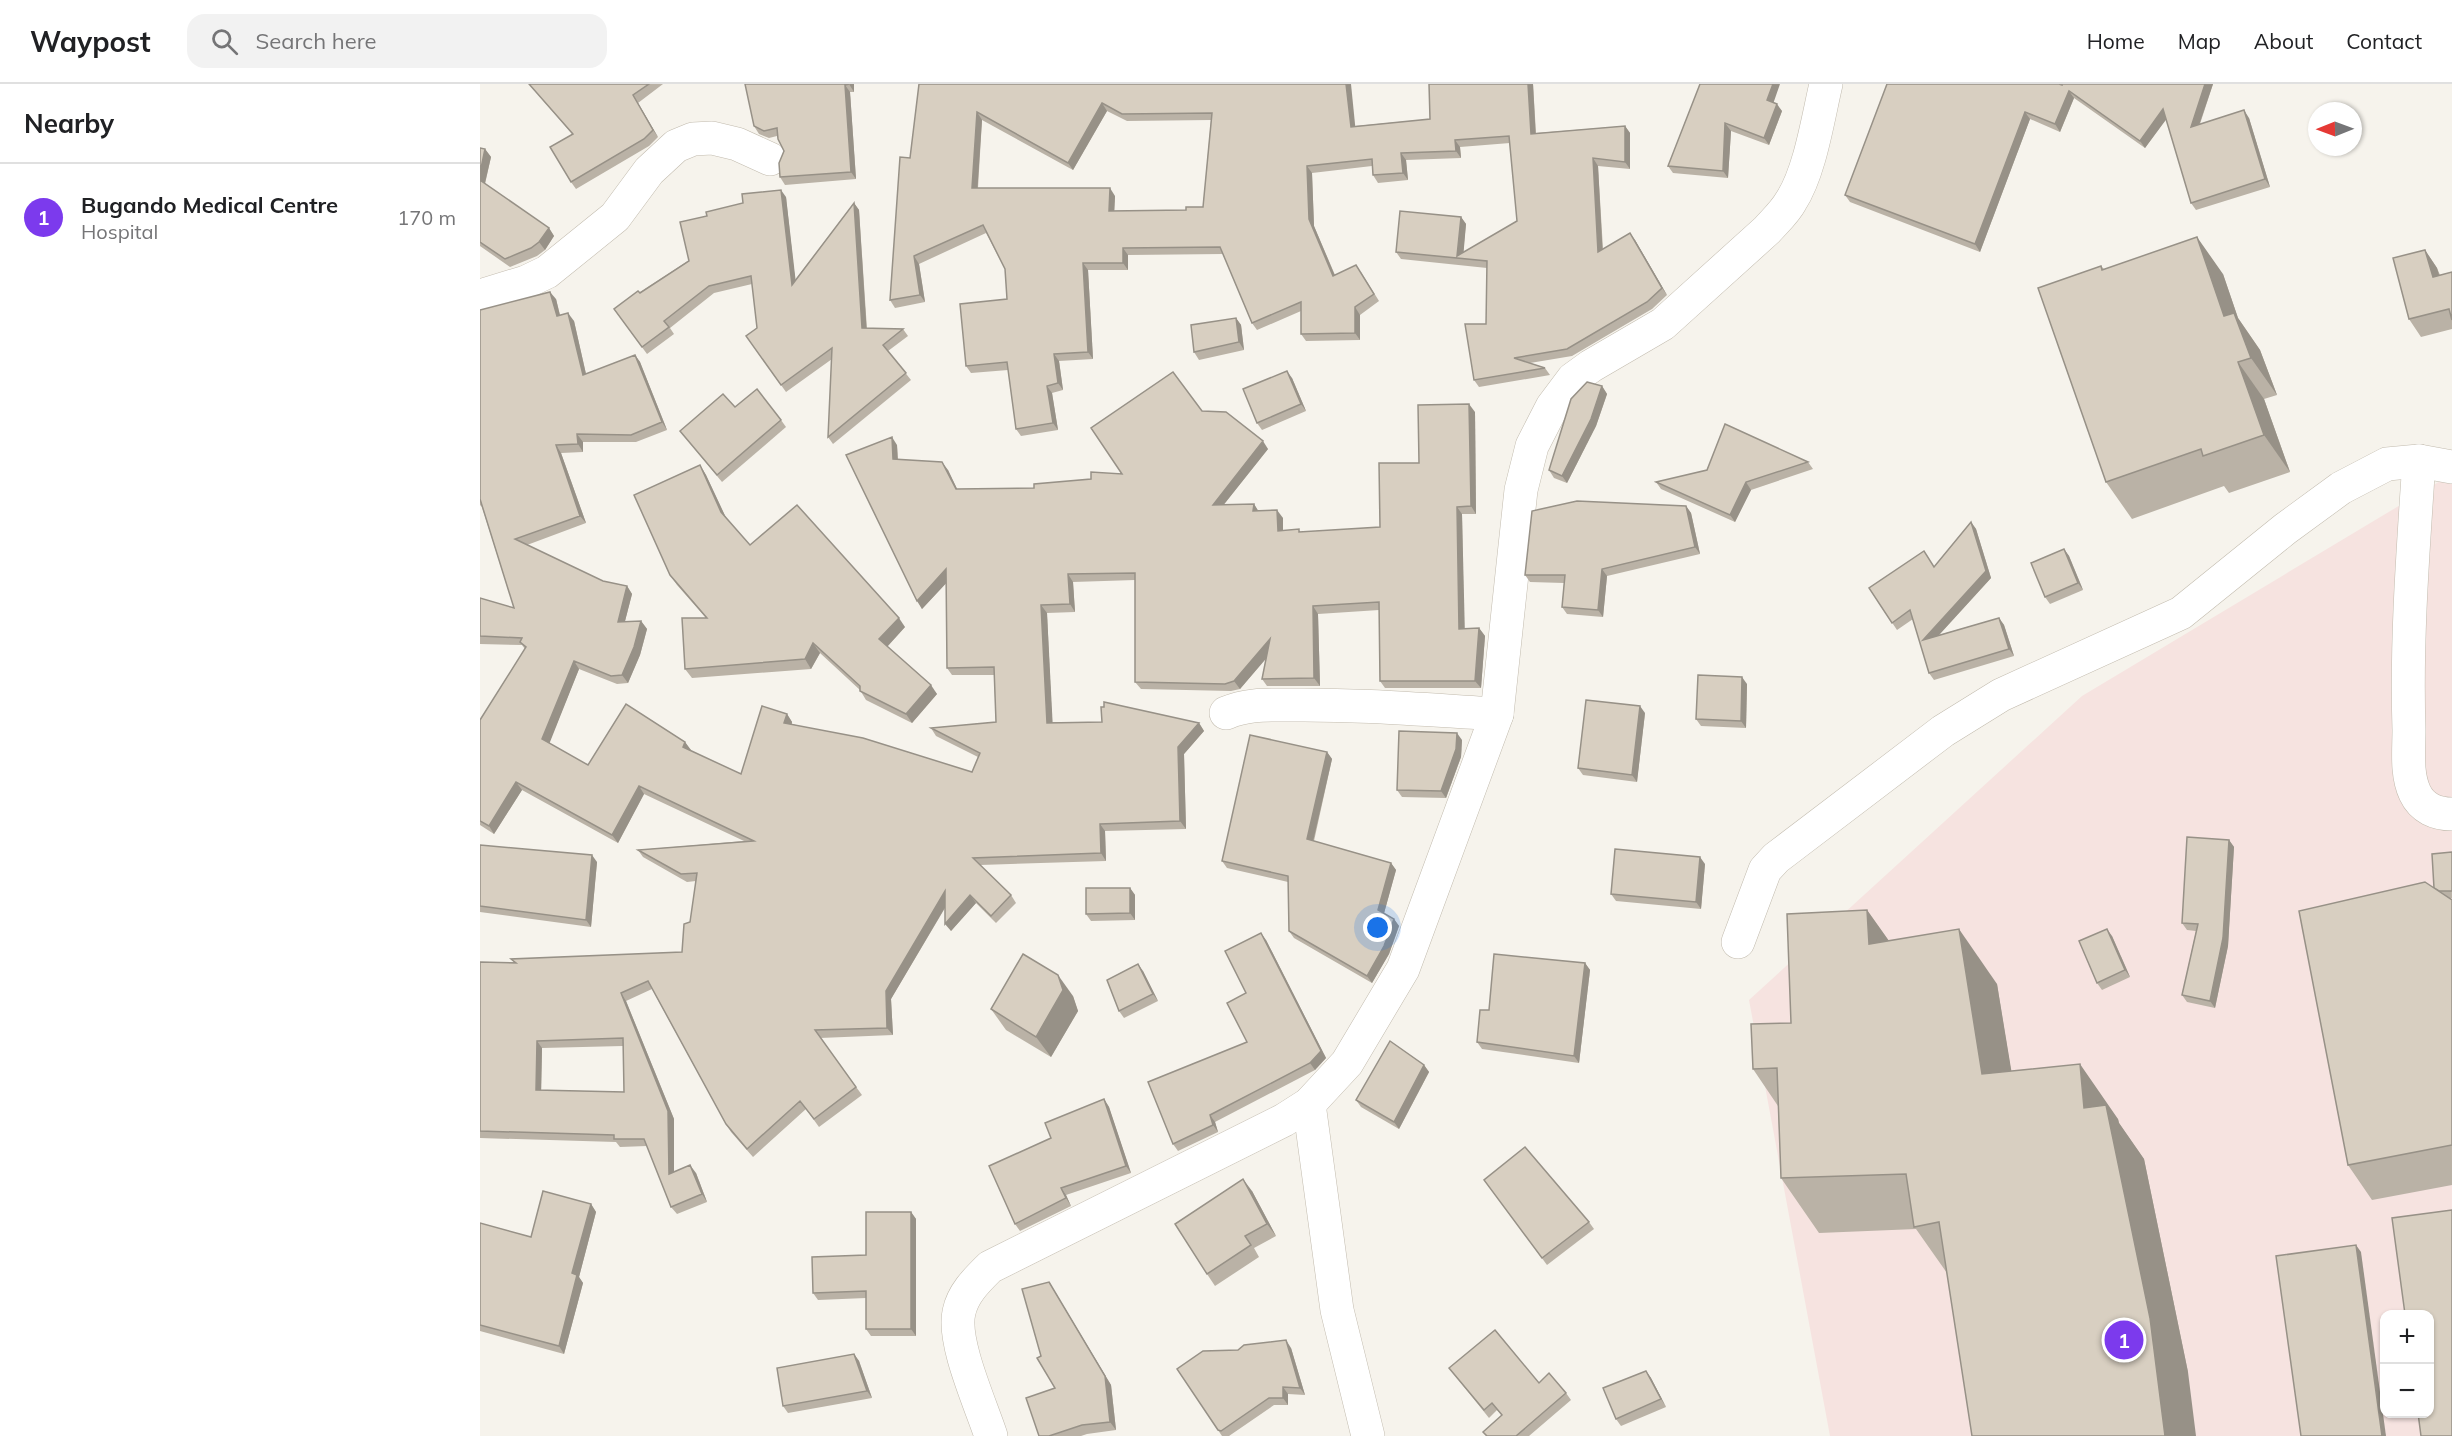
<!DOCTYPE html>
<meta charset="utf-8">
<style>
body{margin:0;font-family:Mulish,sans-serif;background:#f2f2f2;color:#202124}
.controls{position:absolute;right:18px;bottom:18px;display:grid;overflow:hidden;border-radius:12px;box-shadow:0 2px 4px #0004}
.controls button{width:54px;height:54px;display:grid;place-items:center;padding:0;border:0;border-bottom:2px solid #e0e0e0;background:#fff;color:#202124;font:30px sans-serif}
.compass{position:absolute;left:1828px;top:18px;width:54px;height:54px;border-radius:50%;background:#fff;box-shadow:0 2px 4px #0004;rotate:269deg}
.you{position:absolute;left:898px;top:844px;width:21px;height:21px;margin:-15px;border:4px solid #fff;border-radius:50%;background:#1a73e8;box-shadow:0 0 0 9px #1a73e833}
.badge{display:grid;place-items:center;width:39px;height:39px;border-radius:50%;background:#7c3aed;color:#fff;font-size:20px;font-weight:700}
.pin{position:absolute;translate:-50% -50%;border:3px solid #fff;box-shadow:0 2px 6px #0006}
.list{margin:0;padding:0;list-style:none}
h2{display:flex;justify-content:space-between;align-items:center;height:78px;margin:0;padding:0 24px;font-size:26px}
h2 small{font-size:20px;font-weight:400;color:#757577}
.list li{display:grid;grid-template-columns:39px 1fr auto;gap:18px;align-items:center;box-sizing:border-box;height:108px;padding:0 24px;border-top:2px solid #e0e0e0}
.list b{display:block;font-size:22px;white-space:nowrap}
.list p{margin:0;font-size:20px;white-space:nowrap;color:#757577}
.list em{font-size:20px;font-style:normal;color:#757577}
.icon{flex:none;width:33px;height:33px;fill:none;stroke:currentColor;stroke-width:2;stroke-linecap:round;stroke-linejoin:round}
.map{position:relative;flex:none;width:1972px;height:1352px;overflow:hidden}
header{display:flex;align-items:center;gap:36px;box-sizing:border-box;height:84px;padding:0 30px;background:#fff;border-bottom:2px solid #e0e0e0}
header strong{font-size:28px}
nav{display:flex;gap:33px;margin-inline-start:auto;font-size:21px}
.search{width:420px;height:54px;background:#f2f2f2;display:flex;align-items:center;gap:15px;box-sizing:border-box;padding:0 21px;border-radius:18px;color:#757577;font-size:22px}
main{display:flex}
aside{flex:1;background:#fff}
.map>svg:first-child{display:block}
.medical{fill:#f6e3e0;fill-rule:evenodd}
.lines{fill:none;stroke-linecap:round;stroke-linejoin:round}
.minor-casing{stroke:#c2bbae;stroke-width:34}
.minor{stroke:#fff;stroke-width:33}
.wall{fill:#bab2a6;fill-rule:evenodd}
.shaded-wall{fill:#979187}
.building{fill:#d8cfc1;stroke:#979187;stroke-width:1.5;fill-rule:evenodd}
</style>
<header>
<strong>Waypost</strong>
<div class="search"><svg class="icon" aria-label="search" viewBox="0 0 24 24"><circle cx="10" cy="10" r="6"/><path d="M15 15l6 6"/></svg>Search here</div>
<nav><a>Home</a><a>Map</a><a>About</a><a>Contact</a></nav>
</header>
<main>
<aside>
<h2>Nearby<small></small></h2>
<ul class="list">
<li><span class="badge">1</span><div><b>Bugando Medical Centre</b><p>Hospital</p></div><em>170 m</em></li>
</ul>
</aside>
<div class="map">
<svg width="1972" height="1352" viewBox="0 0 1972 1352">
<rect width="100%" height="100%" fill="#f6f3ec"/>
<!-- medical -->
<path class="medical" d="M1972,390V1352H1350L1269,916L1602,612ZM1904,1230H1950V1330H1904Z"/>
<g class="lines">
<!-- minor casing -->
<g class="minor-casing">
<g id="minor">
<path d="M0,212L46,198L67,188L135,133L169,87L196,62L213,55L232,54L257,60L290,75"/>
<path d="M1939,377C1933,467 1926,557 1929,646C1929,666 1926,690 1935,709C1942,724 1956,730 1972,730"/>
<path d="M746,629C767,620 787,621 809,621C879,620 948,626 1017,630"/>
<path d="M1258,858L1285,786L1296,774L1463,647L1521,611L1701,529L1805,445L1861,404L1907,380L1939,377L1972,383"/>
<path d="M829,1020L857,1226L888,1352"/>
<path d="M511,1352C501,1321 472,1258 479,1228C483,1209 497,1196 510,1183L804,1036L829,1020L867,979L923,885L1017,630L1041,406L1052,362L1072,323L1093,295L1111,282L1183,240L1287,146C1295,137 1305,128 1311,117C1330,88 1338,34 1346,0"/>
</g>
</g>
<!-- minor -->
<use href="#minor" class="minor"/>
</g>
<!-- wall -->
<g class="wall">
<path d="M49,0H183L158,19L178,53L169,62L96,105L91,98L92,50Z"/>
<path d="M266,0H374V8H370L376,95L305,101L300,93L304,67L297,52L289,54L279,50L274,42Z"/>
<path d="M439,0L875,42L950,35L949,0H1053L1056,49L1145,42L1150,49V85L1118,82L1123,165L1155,156L1187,211L1172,225L1092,272L1050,279L1065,284L1070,291L999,303L994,296L1006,240L1007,184L921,175L916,168L981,133L986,140L983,169L1037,137L1030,59L980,63L981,74L926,76L928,96L898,99L893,91L892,82L832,89L834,142L855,191L881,188L899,217L880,231V256L826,257L821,250V227L777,246L772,239L743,170L648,171V186H608L613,275L579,277L583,306L572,309L578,346L541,352L536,345L528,286L491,289L486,282L527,215L525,185L506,149L439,180L445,218L415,224L410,216L430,74ZM627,27L647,37L731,36L723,123L706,126L634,127L635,112L498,104L502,36L593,86Z"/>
<path d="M1220,0L1293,19L1302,27L1289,61L1251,47L1248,94L1193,89L1188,82Z"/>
<path d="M1733,0L1720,40L1769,34L1790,103L1716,126L1711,119L1686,35L1665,64L1594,14L1580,48L1550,35L1500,168L1370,118L1365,111L1582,1Z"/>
<path d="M0,64L5,65L11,73L5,100L69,144L74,152L65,166L57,172L30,183L0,162Z"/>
<path d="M306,113L315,196L374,119L379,126L387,245H423L428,252L408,267L431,296L353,360L348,353L352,275L306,308L266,252L277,244L272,200L234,209L190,244L194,250L167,270L134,225Z"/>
<path d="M1945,166L1957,184L1960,191L1972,188V245L1941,253L1929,235Z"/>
<path d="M1621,182L1624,185L1743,190L1758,234L1780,266L1797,311L1784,315L1810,388L1749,409L1744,402L1652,435L1626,398Z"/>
<path d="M76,215L80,231L94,237L106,290L155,271L160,278L187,346L156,358H103V368L81,369L106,439L47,461L123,497L147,502L152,510L145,537H161L167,545L160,571L148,599L137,600L99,585L69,659L108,681L205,658L211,667L261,690L307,630L312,638V640L492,688L498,673L456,652L451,644L516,638L514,591H472L467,584L466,499L442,525L366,371L417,361L418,375L468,386L477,405L554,404L642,390L722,327L788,365L744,420H774L778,427L803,434V446L820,448L900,443L939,379L995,328L996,430H982L984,545L999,544L1005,552L1001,604H905L900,597L899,526L838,530L840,602H787L782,595L786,574L760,605L751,607L661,605L655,598V496L593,498L595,528L567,529L572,638L719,639L724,647L704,670L706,745L625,747L626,777L500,781L531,811L536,819L516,839L496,819L471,847L465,824L411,915L413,951L340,954L382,1011L339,1043L326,1025L273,1073L251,1048L246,1040L172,905L146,917L194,1035V1088L216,1089L227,1118L197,1130L191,1123L167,1062L140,1063L136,1058L0,1054V878H34L31,875L202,868L210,838L216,797L207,798L163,773L158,766L264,757L164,710L138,759L42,706L14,750L0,741V636L45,565L42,561L0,560V514L34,524L2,423L0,421V226ZM143,962L144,1008L61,1006L62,964Z"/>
<path d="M756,234L761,241L764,266L719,276L714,268Z"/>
<path d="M812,294L826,327L782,346L777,339Z"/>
<path d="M1122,302L1127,310L1116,342L1087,399L1074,394L1069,386Z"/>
<path d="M255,323L301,336L306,343L242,398L200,347Z"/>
<path d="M1328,378L1333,385L1271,406L1255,438L1181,405L1176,398Z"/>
<path d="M220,381L226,391L246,434L270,461L425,543L407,563L457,610L432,639L386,616L380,606L340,569L331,585L212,594L205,585L226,534L197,501L190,491Z"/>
<path d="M1206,422L1211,429L1220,470L1127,492L1123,533L1087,530L1082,523L1084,499L1050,498L1045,491Z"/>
<path d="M1491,438L1496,445L1511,494L1459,551L1519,534L1524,541L1534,572L1454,596L1449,589L1433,535L1417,546L1389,504L1455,482Z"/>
<path d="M1584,465L1589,472L1603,506L1570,520L1565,513Z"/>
<path d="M1267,600L1266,644L1221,642L1216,635Z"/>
<path d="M1165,629L1157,698L1103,691L1098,684Z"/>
<path d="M982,656L981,673L966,714L922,713L917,706Z"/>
<path d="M847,668L852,675L834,757L911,779L916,786L904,829L914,835L919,842L909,870L892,899L814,854L809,847L808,798L747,784L742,777Z"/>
<path d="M1749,756L1754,763L1748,862L1735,924L1707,918L1702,911L1716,847L1707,846L1702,839Z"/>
<path d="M0,761L117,778L111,843L0,828Z"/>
<path d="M1972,768V814H1970L1972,815V1101L1892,1116L1868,1081L1954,804Z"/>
<path d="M1225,780L1221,825L1136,817L1131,810Z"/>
<path d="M650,804L655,811V836L611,837L606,830Z"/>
<path d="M1387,826L1409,857L1517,900L1531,987L1638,1035L1639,1039L1664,1075L1708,1288L1467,1189L1436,1145L1339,1149L1301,1094L1298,1022L1273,985L1311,939Z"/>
<path d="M1632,852L1650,893L1622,906L1617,899Z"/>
<path d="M786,856L846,974L835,986L735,1038L738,1048L698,1067L693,1060L767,958L766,909Z"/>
<path d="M1105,879L1110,886L1099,979L1002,965L997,958L1009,926Z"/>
<path d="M663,887L678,917L644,934L639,927Z"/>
<path d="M593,912L598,927L571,973L526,946L511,925Z"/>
<path d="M944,981L949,988L919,1045L881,1023L876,1016Z"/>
<path d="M624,1015L629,1023L651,1089L586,1111L591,1122L540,1147L535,1140L571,1054Z"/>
<path d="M1004,1096L1109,1138L1114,1145L1067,1181Z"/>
<path d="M772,1107L796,1152L774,1164L779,1173L735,1202L727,1190Z"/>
<path d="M111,1120L116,1128L99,1193L103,1199L84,1270L0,1247V1139L51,1153Z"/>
<path d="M431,1128L436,1135V1252H391L386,1245V1214L338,1216L333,1209L386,1171Z"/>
<path d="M569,1198L631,1301L636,1346L607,1350L601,1352H559L575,1304L561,1272Z"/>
<path d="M811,1264L825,1311L808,1310V1321H794L749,1352H742L697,1285L758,1266Z"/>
<path d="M374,1270L379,1277L392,1314L308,1329L303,1322Z"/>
<path d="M969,1284L1059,1299L1086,1309L1091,1316L1049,1352H1006L1003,1348L1022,1331L1017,1326L1009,1334Z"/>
<path d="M1166,1287L1171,1294L1186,1323L1141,1342L1136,1335Z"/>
</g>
<!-- shaded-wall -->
<g class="shaded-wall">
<path d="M369,0H374V8Z"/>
<path d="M866,0H871L876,50L871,43Z"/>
<path d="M1048,0H1053L1056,57L1051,50Z"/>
<path d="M1293,0H1300L1292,23L1287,16Z"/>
<path d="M1725,0H1733L1716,50L1711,43Z"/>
<path d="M365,1L370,8L376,95L371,88Z"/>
<path d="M1589,7L1594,14L1580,48L1575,40Z"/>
<path d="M153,11L158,19L178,53L173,46Z"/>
<path d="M622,19L627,27L593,86L588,79Z"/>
<path d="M1297,20L1302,27L1289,61L1284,54Z"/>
<path d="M1683,25L1688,33L1665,64L1660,57Z"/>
<path d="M1764,26L1769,34L1790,103L1785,95Z"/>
<path d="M497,28L502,36L497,111L492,104Z"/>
<path d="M1545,28L1550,35L1500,168L1495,160Z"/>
<path d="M1245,39L1251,47L1248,94L1243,87Z"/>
<path d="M1145,42L1150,49V85L1145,78Z"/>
<path d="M975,56L980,63L981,74L976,67Z"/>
<path d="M5,65L11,73L4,103L0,97V89Z"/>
<path d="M921,69L926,76L928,96L923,89Z"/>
<path d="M1113,74L1118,82L1123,175L1118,168Z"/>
<path d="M827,82L832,89L834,142L858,199L853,192L829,135Z"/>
<path d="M630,104L635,112L634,135L629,127Z"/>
<path d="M301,106L306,113L317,208L312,201Z"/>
<path d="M374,119L379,126L387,252L382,244Z"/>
<path d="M981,133L986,140L983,175L977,172Z"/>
<path d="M69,144L74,152L65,166L59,158Z"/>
<path d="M1150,149L1155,156L1187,211L1182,204Z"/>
<path d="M1717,153L1743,190L1758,234L1780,266L1797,311L1771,274L1744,232Z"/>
<path d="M643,164L648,171V186L643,179Z"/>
<path d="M1945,166L1957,184L1965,211L1953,193Z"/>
<path d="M434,172L439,180L445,218L440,211Z"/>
<path d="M603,179L608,186L613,275L608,268Z"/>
<path d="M70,208L76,215L82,240L77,232Z"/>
<path d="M875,223L880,231V256L875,249Z"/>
<path d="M88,229L94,237L108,299L103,291Z"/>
<path d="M756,234L761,241L764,266L759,258Z"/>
<path d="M574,270L579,277L583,306L578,299Z"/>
<path d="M155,271L160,278L187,346L182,338Z"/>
<path d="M1758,278L1784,315L1810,388L1784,351Z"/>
<path d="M807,287L812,294L826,327L821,320Z"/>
<path d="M567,302L572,309L578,346L573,339Z"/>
<path d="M1122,302L1127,310L1116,342L1087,399L1082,392Z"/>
<path d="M989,320L995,328L996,430L991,422Z"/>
<path d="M97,350L103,358V368L98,360Z"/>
<path d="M412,353L417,361L418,383L413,375Z"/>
<path d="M783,357L788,365L738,428L733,421Z"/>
<path d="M76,361L81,369L106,439L100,432Z"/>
<path d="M462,378L468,386L481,413L476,405Z"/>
<path d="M220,381L226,391L248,438L241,428Z"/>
<path d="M1266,398L1271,406L1255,438L1250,431Z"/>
<path d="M774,420L779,428L773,427Z"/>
<path d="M1206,422L1211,429L1220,470L1215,463Z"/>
<path d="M977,423L982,430L985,553L979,545Z"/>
<path d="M797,426L803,434V454L798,447Z"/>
<path d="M1491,438L1496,445L1511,494L1448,563L1443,556Z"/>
<path d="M1584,465L1589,472L1603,506L1598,499Z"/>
<path d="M466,485L472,493L442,525L437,517Z"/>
<path d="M1122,485L1127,492L1123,533L1118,526Z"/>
<path d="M588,490L593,498L595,528L590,520Z"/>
<path d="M147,502L152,510L143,545L138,538Z"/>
<path d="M561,521L567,529L573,646L567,639Z"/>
<path d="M833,522L838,530L840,602L834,594Z"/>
<path d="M419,534L425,543L405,565L399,555Z"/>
<path d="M1519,534L1524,541L1534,572L1529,565Z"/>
<path d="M161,537L167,545L160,571L148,599L142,591Z"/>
<path d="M999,544L1005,552L1001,604L995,597Z"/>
<path d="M790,555L796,563L760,605L754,597Z"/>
<path d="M333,559L340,569L331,585L325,575Z"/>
<path d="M94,577L99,585L68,663L62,655Z"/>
<path d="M1262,593L1267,600L1266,644L1261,637Z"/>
<path d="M451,601L457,610L432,639L426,630Z"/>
<path d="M1160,622L1165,629L1157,698L1152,691Z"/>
<path d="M307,630L312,638L310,646L304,639Z"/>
<path d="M719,639L724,647L704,670L706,745L700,737L698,663Z"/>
<path d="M977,649L982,656L981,673L966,714L961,707Z"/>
<path d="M205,658L211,666L208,671L203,663Z"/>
<path d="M847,668L852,675L832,762L827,755Z"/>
<path d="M36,698L42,706L14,750L9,742Z"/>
<path d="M159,702L164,710L138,759L132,751Z"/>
<path d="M620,740L625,747L626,777L621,769Z"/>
<path d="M1749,756L1754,763L1748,862L1735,924L1730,917Z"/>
<path d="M112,771L117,778L111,843L106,836Z"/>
<path d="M1220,773L1225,780L1221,825L1216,818Z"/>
<path d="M911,779L916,786L903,833L898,826Z"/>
<path d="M650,804L655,811V836L650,829Z"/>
<path d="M465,807L470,815L411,915L413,951L407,944L406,907Z"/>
<path d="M490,811L496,819L471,847L465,840Z"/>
<path d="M1387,826L1426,881L1389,860Z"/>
<path d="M914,835L919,842L909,870L892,899L887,892Z"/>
<path d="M1479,845L1517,900L1541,1045L1502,990Z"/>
<path d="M1627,845L1632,852L1650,893L1645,886Z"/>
<path d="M781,849L786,856L846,974L835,986L830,979Z"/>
<path d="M1105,879L1110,886L1099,979L1094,972Z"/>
<path d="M658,880L663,887L678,917L673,910Z"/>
<path d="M578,891L593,912L598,927L571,973L556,953Z"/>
<path d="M141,909L146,917L194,1035V1098L189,1090Z"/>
<path d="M57,957L62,964L61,1014L56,1006Z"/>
<path d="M1600,980L1638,1035L1639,1039L1664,1075L1708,1288L1716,1352H1685L1604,1024Z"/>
<path d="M944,981L949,988L919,1045L914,1038Z"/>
<path d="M624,1015L629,1023L651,1089L646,1082Z"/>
<path d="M730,1031L735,1038L738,1048L733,1041Z"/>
<path d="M210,1081L216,1089L227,1118L222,1110Z"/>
<path d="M763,1095L772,1107L796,1152L787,1140Z"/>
<path d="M581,1104L586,1111L591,1122L586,1114Z"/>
<path d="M111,1120L116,1128L99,1193L103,1199L84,1270L79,1262L92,1189Z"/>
<path d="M431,1128L436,1135V1252L431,1245Z"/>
<path d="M1876,1161L1881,1168L1906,1352H1902Z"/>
<path d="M569,1198L631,1301L636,1346L630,1338Z"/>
<path d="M806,1256L811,1264L825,1311L820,1304Z"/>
<path d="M374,1270L379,1277L392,1314L387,1307Z"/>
<path d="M1166,1287L1171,1294L1186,1323L1181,1315Z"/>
<path d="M803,1303L808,1310V1321L803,1314Z"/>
</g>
<!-- building -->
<g class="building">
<path d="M49,0H169L153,11L173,46L164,55L91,98L70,63L93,50Z"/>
<path d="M265,0H369L365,1L371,88L300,93L299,79L304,67L298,55L297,44L284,47L274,42Z"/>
<path d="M439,0H866L871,43L950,35L949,0H1048L1051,50L1145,42V78L1113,74L1118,168L1150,149L1182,204L1167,218L1087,265L1034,274L1065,284L994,296L985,240H1006L1007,177L916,168L920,127L981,133L977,172L1037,137L1029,52L975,56L976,67L921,69L923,89L893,91L892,75L827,82L829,135L853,192L876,181L894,210L875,223V249L821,250V218L772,239L740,163L643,164V179H603L608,268L574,270L578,299L567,302L573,339L536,345L527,278L486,282L480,220L527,215L525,185L503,141L434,172L440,211L410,216L420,73L430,74ZM622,19L642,30L732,29L723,123H706V126L629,127L630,104H492L497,28L588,79Z"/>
<path d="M1220,0H1293L1287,16L1297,20L1284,54L1245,39L1243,87L1188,82Z"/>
<path d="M1407,0H1579L1582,1V0H1725L1711,43L1764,26L1785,95L1711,119L1683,25L1660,57L1589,7L1575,40L1545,28L1495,160L1365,111Z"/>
<path d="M0,64L5,65L0,89Z"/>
<path d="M0,96L69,144L59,158L51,164L25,175L0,158Z"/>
<path d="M301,106L312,201L374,119L382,244L423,245L403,261L426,289L348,353L352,264L301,301L266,252L277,244L271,192L229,202L184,237L189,243L162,263L134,225L158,207L160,209L209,177L200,138L227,132L226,128L263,119L262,110Z"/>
<path d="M1717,153L1744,232L1754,229L1771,274L1758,278L1784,351L1723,372L1721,365L1626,398L1558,204L1621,182L1622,186Z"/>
<path d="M1945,166L1953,193L1972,188V236L1969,225L1929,235L1913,174Z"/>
<path d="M70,208L77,232L88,229L103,291L155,271L182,338L151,351L97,350L98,360L76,361L100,432L35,455L123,497L147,502L138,538L161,537L154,563L142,591L131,592L94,577L62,655L108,681L146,620L205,658L203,663L261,690L282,622L307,630L304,639L383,654L492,688L500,669L451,644L516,638L514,583L467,584L466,485L437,517L366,371L412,353L413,375L462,378L476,405L554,404V400L611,395V388L642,390L611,344L693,288L722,327L746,328L783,357L733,421L774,420L773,427L797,426L798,447L819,445V448L900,443L899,379H939L938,321L989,320L991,422L977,423L979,545L999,544L995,597H900L899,518L833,522L834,594L782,595L790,555L754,597L745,600L655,598V489L588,490L590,520L561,521L567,639L622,638L621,623H624V618L719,639L698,663L700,737L620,740L621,769L493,774L531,811L511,832L490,811L465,840V807L406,907L407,944L335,946L376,1003L334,1035L320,1017L267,1065L246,1040L168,897L141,909L188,1027L189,1090L210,1081L222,1110L191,1123L164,1055H134V1051L0,1047V878L36,879L31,875L202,868L204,840L210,838L217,789L201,790L158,766L274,757L159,702L132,751L36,698L9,742L0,737V636L46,563L40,558L42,554L0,552V514L34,524L0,415V226ZM143,954L144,1008L56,1006L57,957Z"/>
<path d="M756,234L759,258L714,268L711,241Z"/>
<path d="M807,287L821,320L777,339L763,305Z"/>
<path d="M1107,298L1122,302L1111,335L1082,392L1069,386L1091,315Z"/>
<path d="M277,305L301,336L237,391L200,347L243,310L255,323Z"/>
<path d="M1245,340L1328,378L1266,398L1250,431L1176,398L1227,386Z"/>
<path d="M220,381L241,428L270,461L317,421L419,534L399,555L451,601L426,630L380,607V602L333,559L325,575L205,585L202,534H227L190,491L154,411Z"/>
<path d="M1097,417L1206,422L1215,463L1122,485L1118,526L1082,523L1085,491H1045L1052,427Z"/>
<path d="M1491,438L1506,487L1443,556L1519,534L1529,565L1449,589L1430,526L1412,539L1389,504L1444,467L1454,483Z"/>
<path d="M1584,465L1598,499L1565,513L1551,479Z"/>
<path d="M1218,591L1262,593L1261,637L1216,635Z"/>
<path d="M1106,616L1160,622L1152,691L1098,684Z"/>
<path d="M919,647L977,649L976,665L961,707L917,706Z"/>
<path d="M770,651L847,668L827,755L911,779L898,826L914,835L904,862L887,892L809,847L808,792L742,777Z"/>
<path d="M1707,753L1749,756L1743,854L1730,917L1702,911L1718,840L1702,839Z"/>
<path d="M0,761L112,771L106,836L0,822Z"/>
<path d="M1135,765L1220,773L1216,818L1131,810Z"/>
<path d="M1972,768V807H1959L1954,804L1952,770Z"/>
<path d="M1945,798L1972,816V1061L1868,1081L1819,827Z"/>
<path d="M606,804H650V829L606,830Z"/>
<path d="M1387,826L1389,860L1479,845L1502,990L1600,980L1604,1024L1626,1021L1670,1234L1685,1352H1492L1459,1138L1434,1143L1426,1090L1301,1094L1297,984L1273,985L1271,940L1311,939L1307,830Z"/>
<path d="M1627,845L1645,886L1617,899L1599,857Z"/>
<path d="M781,849L841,967L830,979L730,1031L733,1041L693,1060L668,998L767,958L747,919L766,909L745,867Z"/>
<path d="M543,870L578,891L583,906L556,953L511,925Z"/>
<path d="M1014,870L1105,879L1094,972L997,958L1000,926H1009Z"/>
<path d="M658,880L673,910L639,927L627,896Z"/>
<path d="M910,957L944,981L914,1038L876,1016Z"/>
<path d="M624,1015L646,1082L581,1104L586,1114L535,1140L509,1082L571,1054L565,1039Z"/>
<path d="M1045,1063L1109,1138L1062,1174L1004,1096Z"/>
<path d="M763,1095L787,1140L765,1152L771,1161L727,1190L695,1140Z"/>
<path d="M63,1107L111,1120L92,1189L97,1191L79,1262L0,1241V1139L51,1153Z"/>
<path d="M1972,1126V1352H1941L1938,1329H1950V1230H1925L1912,1134Z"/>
<path d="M386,1128H431V1245H386V1207L333,1209L332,1173L386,1171Z"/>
<path d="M1876,1161L1902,1352H1821L1796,1172Z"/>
<path d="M569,1198L625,1292L630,1338L602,1341L569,1352H559L546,1314L575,1304L557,1274L561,1272L542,1205Z"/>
<path d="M1015,1246L1059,1299L1069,1289L1086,1309L1036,1352H1007L1003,1348L1022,1331L1012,1319L1004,1326L969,1284Z"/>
<path d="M806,1256L820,1304L803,1303V1314H789L741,1347L738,1346L697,1285L723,1267L758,1266L764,1261Z"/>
<path d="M374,1270L387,1307L303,1322L297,1284Z"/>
<path d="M1166,1287L1181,1315L1136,1335L1123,1304Z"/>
</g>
</svg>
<div class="controls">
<button>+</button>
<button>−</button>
</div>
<svg class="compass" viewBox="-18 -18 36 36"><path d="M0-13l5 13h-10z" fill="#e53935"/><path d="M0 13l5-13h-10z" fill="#757577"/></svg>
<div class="you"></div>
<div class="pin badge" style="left:1644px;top:1256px">1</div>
</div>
</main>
